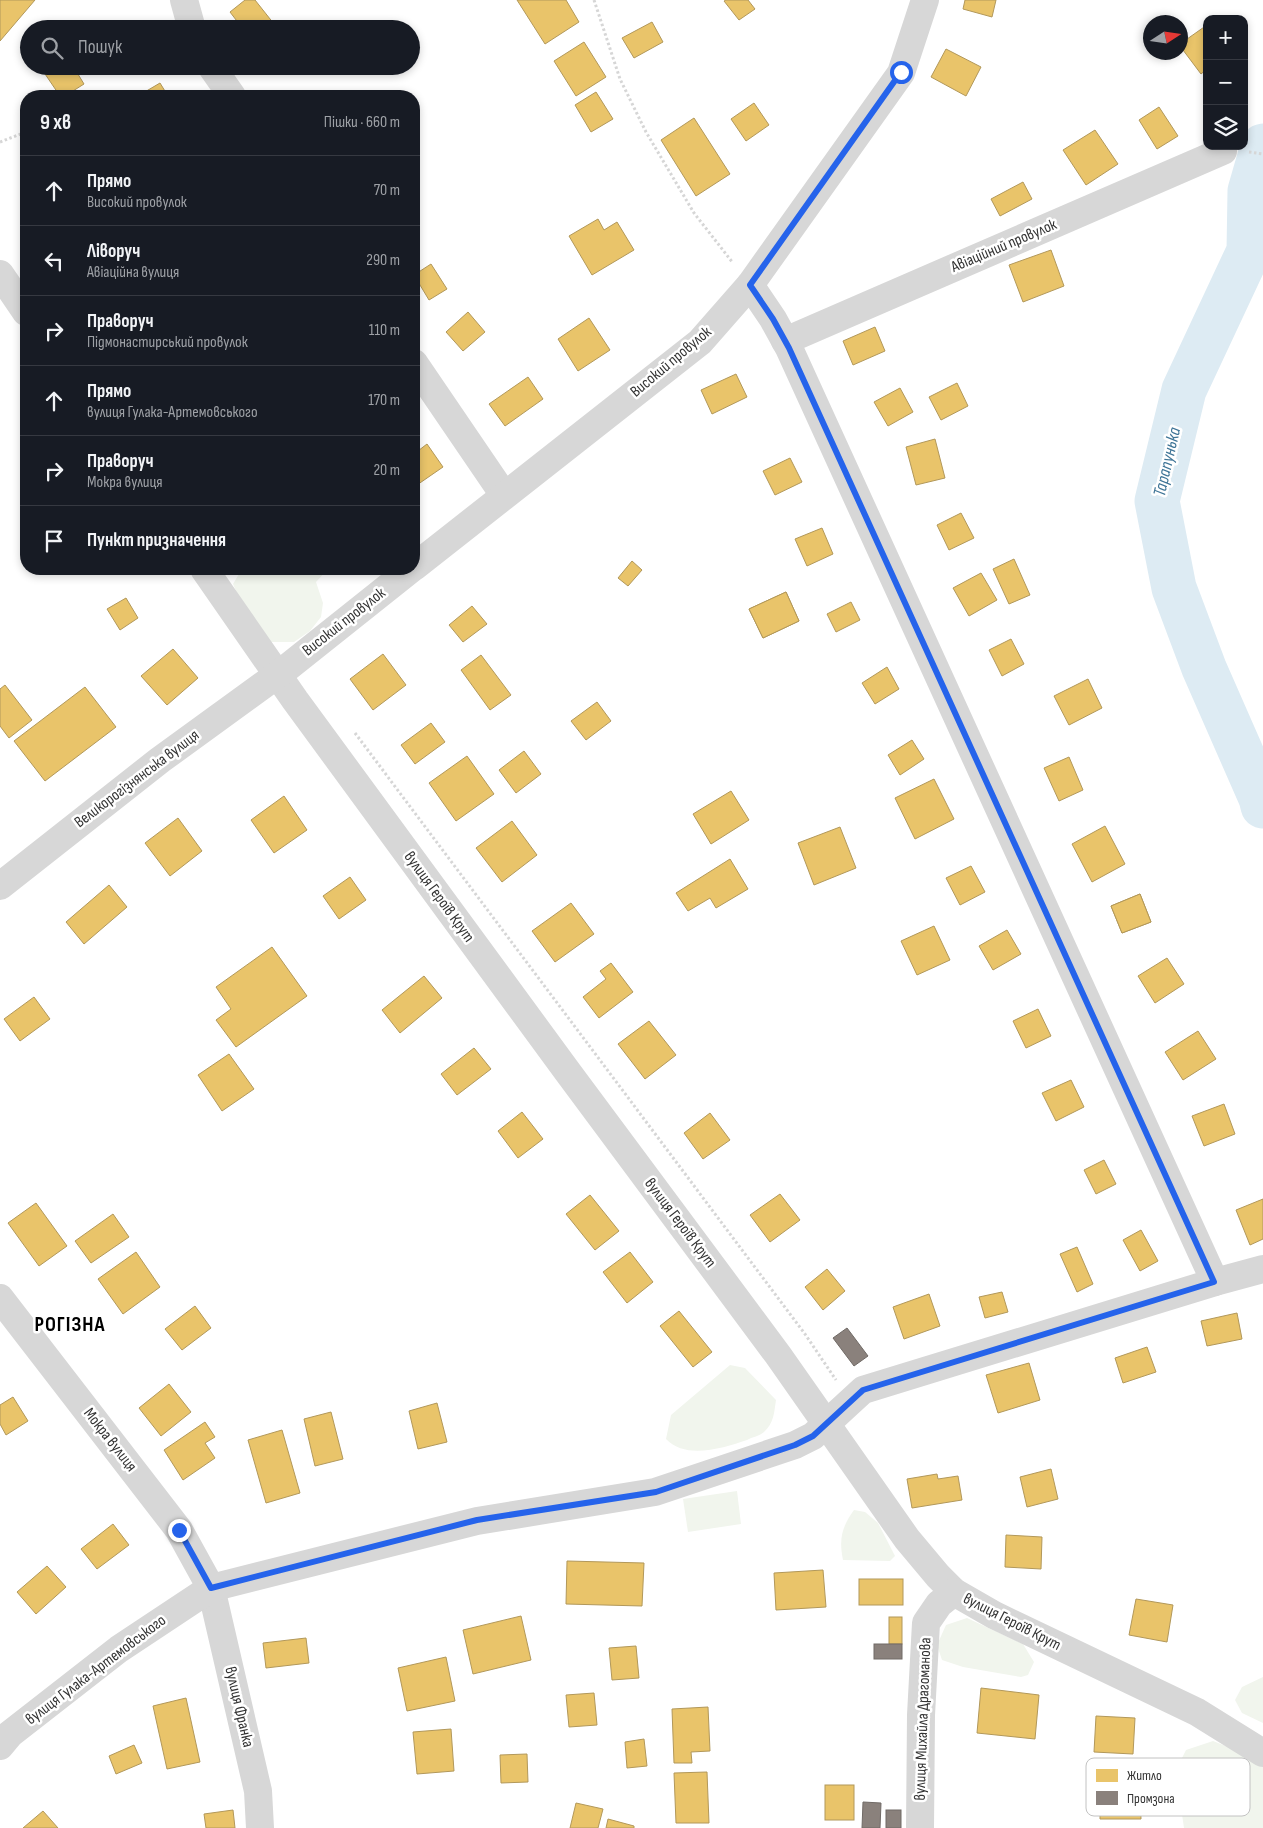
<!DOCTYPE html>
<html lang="uk">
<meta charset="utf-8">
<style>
body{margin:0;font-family:"Sofia Sans Condensed",sans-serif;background:#242831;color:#f1f3f6}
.controls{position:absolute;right:15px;top:15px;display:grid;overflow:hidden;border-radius:10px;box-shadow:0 2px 8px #0003}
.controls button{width:45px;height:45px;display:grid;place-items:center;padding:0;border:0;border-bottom:1px solid #363941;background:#171b24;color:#f1f3f6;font:25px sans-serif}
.compass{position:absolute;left:1143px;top:15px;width:45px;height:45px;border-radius:50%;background:#171b24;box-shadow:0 2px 8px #0003;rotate:78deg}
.stop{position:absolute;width:15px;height:15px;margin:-11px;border:4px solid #2563eb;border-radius:50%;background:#fff}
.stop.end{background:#2563eb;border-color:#fff;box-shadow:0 1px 5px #0008}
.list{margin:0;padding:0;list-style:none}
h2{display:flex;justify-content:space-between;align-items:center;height:65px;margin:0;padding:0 20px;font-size:21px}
h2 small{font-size:16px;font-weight:400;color:#9ea1a6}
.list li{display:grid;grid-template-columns:32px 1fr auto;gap:15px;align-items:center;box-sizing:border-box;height:70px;padding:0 20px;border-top:1px solid #363941}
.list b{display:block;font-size:19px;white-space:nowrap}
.list p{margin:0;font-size:16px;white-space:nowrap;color:#9ea1a6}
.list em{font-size:16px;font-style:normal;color:#9ea1a6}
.icon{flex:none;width:28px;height:28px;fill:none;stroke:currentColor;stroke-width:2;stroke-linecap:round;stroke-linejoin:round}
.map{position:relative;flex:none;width:1263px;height:1828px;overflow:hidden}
.search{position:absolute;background:#171b24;box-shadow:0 2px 8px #0003;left:20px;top:20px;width:400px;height:55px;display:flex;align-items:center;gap:12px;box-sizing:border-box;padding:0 18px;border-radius:28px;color:#9ea1a6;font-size:19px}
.panel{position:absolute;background:#171b24;box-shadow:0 2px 8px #0003;left:20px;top:90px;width:400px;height:485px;border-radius:20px}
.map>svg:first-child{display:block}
.green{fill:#f1f5ed}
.homes{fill:#e9c46a;stroke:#b2985a}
.industry{fill:#8a817c;stroke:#706a66}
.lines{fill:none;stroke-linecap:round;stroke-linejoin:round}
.river{stroke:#ddebf3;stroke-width:45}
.path{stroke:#d6d6d6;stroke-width:3;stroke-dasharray:2.5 2.5;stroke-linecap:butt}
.minor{stroke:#d7d7d7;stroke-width:28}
.route{stroke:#2563eb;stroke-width:6}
.labels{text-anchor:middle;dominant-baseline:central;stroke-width:5;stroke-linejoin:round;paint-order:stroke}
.street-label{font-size:16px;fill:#333;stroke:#fff}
.water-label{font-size:18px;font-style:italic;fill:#3f7597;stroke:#fff}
.district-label{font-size:21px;font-weight:bold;letter-spacing:1px;fill:#000;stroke:#fff}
.key{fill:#fff;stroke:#c2c2c2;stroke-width:1}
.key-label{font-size:14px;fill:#333}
</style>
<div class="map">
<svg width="1263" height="1828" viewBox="0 0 1263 1828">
<rect width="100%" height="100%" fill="#fff"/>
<!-- green -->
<g class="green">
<path d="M242,569H328L316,582L323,603L321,617L310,631L294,642H271L246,614L233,584Z"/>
<path d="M730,1365L745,1368L776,1400C774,1413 774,1423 764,1432C760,1436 752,1437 747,1440C723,1448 686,1460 666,1439L671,1415Z"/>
<path d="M737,1491L741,1524L688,1532L683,1499Z"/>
<path d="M854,1510L865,1512L878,1523L895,1556L890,1561L843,1560C839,1540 841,1528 854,1510Z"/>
<path d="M967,1618L1023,1644L1034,1662L1028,1675L1021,1677L963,1667L942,1660L937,1645L946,1625Z"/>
<path d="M1263,1677V1723L1242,1713L1235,1700L1242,1687Z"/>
<path d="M1213,1741L1254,1757L1263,1764V1828H1184L1179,1794V1764L1186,1750Z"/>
</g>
<!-- homes -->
<g class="homes">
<path d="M0,0H35L0,41Z"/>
<path d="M245,0H255L278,29H243L230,12Z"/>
<path d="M517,0H566L579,22L545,44Z"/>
<path d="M726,0H748L755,9L739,20L724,1Z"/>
<path d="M965,0H996L992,17L963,9Z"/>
<path d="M652,22L663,42L634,58L622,38Z"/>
<path d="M1207,25V69L1201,74L1180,46V44Z"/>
<path d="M584,42L606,77L576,96L554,61Z"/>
<path d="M946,49L981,67L966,96L931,77Z"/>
<path d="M51,66H73L84,84L65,96H60L43,71Z"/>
<path d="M160,83L168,96H138Z"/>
<path d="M596,92L613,119L591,132L575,105Z"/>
<path d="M754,103L769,125L746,141L731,119Z"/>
<path d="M1159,107L1178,136L1157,149L1139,120Z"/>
<path d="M694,118L730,174L696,196L661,140Z"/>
<path d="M1095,130L1118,164L1086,185L1063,150Z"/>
<path d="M1023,182L1032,199L1000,216L991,199Z"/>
<path d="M598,219L604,230L617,222L634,250L592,275L569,236Z"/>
<path d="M1051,250L1064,286L1023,302L1009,265Z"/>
<path d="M431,264L447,289L429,300L414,275Z"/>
<path d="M468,312L485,332L463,351L446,332Z"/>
<path d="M589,318L610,350L578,371L558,339Z"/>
<path d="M875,327L885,351L853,365L843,341Z"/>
<path d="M736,374L747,397L712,414L701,390Z"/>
<path d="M528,377L543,399L505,426L489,404Z"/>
<path d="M957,383L968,406L941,420L929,397Z"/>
<path d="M900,388L913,412L888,426L874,402Z"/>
<path d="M935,439L945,478L916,485L906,447Z"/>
<path d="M427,444L443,467L414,487V454Z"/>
<path d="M790,458L802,482L775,495L763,471Z"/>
<path d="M961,513L974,538L949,550L937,525Z"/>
<path d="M822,528L833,554L807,566L795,539Z"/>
<path d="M1014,559L1030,595L1009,604L993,569Z"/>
<path d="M632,561L642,570L628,586L618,578Z"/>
<path d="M981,573L997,600L969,616L953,588Z"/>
<path d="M786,592L799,621L763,638L749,609Z"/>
<path d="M786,592L799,621L763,638L749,609Z"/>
<path d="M126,598L138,618L120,630L107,609Z"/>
<path d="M851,602L860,620L836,632L827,614Z"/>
<path d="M472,606L487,624L463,642L449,625Z"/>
<path d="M1011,639L1024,664L1002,676L989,650Z"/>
<path d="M173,649L198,678L167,705L141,676Z"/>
<path d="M383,654L406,685L373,710L350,679Z"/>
<path d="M481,655L511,695L490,710L461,670Z"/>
<path d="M887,667L899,689L875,704L862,683Z"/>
<path d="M1088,679L1102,708L1069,725L1054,696Z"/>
<path d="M5,685L32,720L9,738L0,726V689Z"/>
<path d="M85,687L116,727L45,781L14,741Z"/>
<path d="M597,702L611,721L586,740L571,721Z"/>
<path d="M431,723L445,742L415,764L401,745Z"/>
<path d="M912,740L924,759L900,775L888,755Z"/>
<path d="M524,751L541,774L516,793L499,770Z"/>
<path d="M467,756L494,794L456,821L429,783Z"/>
<path d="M1069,757L1083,790L1059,801L1044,768Z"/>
<path d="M934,779L954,819L915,839L895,798Z"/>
<path d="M731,791L749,820L711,844L693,814Z"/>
<path d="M284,796L307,830L274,853L251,820Z"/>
<path d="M178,818L202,851L170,876L145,843Z"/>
<path d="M512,821L537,855L502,882L476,848Z"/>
<path d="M1105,826L1125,864L1092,882L1072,844Z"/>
<path d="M840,827L856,868L814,885L798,843Z"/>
<path d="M730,859L748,889L716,908L710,898L688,911L676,893Z"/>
<path d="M971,866L985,892L960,905L946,878Z"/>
<path d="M350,877L366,900L339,919L323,896Z"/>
<path d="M109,885L127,907L84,944L66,922Z"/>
<path d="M1140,894L1151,922L1122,933L1111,906Z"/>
<path d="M1140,894L1151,922L1122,933L1111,906Z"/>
<path d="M571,903L594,934L555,962L532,931Z"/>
<path d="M934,926L950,960L917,975L901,941Z"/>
<path d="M1007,930L1021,954L993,970L979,946Z"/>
<path d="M272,947L307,996L236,1047L216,1020L231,1009L216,987Z"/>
<path d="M1167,958L1184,984L1155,1003L1138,976Z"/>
<path d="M611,963L633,992L599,1018L583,997L606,979L600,971Z"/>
<path d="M424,976L442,998L400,1033L382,1010Z"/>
<path d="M34,997L50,1019L20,1041L4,1019Z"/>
<path d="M1038,1009L1051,1036L1026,1048L1013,1021Z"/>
<path d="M649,1021L676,1055L645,1079L618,1044Z"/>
<path d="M1198,1031L1216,1059L1183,1080L1165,1052Z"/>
<path d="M474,1048L491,1069L457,1095L441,1074Z"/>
<path d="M229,1054L254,1089L222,1111L198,1075Z"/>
<path d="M1071,1080L1084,1107L1056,1121L1042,1093Z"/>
<path d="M1224,1104L1235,1134L1204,1146L1192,1116Z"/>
<path d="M522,1112L543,1139L518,1158L498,1131Z"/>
<path d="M710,1113L730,1140L703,1159L684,1133Z"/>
<path d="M1104,1160L1116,1184L1096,1194L1084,1170Z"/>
<path d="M780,1194L800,1220L770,1242L750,1215Z"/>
<path d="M590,1195L619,1231L595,1250L566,1214Z"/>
<path d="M1263,1199V1239L1250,1245L1236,1210Z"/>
<path d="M36,1203L67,1246L39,1266L8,1223Z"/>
<path d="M113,1214L129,1237L91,1263L75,1241Z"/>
<path d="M1141,1230L1158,1261L1140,1271L1123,1240Z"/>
<path d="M1077,1247L1093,1284L1077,1292L1060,1254Z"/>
<path d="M136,1252L160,1287L123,1314L98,1279Z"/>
<path d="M630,1252L653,1282L627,1303L603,1272Z"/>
<path d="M827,1269L845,1291L823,1310L805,1287Z"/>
<path d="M1002,1292L1008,1312L985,1318L979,1297Z"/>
<path d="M929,1294L940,1326L904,1339L893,1307Z"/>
<path d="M195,1306L211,1328L182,1350L165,1329Z"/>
<path d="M679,1311L712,1352L693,1367L660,1326Z"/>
<path d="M1237,1313L1242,1339L1207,1346L1201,1321Z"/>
<path d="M1147,1347L1156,1372L1123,1383L1115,1358Z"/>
<path d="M1029,1363L1040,1400L998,1413L986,1375Z"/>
<path d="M169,1384L191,1412L161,1436L139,1408Z"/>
<path d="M13,1397L28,1421L6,1435L0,1424V1405Z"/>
<path d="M437,1403L447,1442L418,1449L409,1411Z"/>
<path d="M331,1412L343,1459L315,1466L304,1419Z"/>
<path d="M205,1422L215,1437L205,1443L215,1458L183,1480L164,1450Z"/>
<path d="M282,1430L300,1493L266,1503L248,1440Z"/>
<path d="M1051,1469L1058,1499L1027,1507L1020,1477Z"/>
<path d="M937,1474L938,1479L958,1476L962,1500L912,1508L907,1479Z"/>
<path d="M113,1524L129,1545L97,1569L81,1549Z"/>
<path d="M1006,1535L1042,1537L1041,1569L1005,1567Z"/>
<path d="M567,1561L644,1563L642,1606L566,1604Z"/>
<path d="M47,1566L66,1587L36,1614L17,1592Z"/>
<path d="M823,1570L826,1607L776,1610L774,1573Z"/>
<rect x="859" y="1579" width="44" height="26"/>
<path d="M1136,1599L1173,1605L1167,1642L1129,1635Z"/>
<path d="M521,1616L531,1660L473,1674L463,1630Z"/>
<rect x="889" y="1617" width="13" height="27"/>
<path d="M306,1638L309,1663L266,1668L263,1643Z"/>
<path d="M636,1646L639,1678L612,1680L609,1648Z"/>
<path d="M446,1657L455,1701L407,1711L398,1668Z"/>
<path d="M981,1688L1039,1695L1035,1739L977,1733Z"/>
<path d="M594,1693L597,1725L569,1727L566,1695Z"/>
<path d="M186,1698L200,1762L167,1769L153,1706Z"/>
<path d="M708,1707L710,1751L691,1752L692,1763H674L672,1709Z"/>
<path d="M1096,1716L1135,1718L1133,1754L1094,1752Z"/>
<path d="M451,1729L454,1771L417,1774L413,1732Z"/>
<path d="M644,1739L647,1766L627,1768L625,1742Z"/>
<path d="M134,1745L142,1763L116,1774L109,1756Z"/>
<path d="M527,1754L528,1782L501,1783L500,1755Z"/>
<path d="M707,1772L709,1823H676L674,1773Z"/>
<path d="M1100,1784H1140L1141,1819H1100Z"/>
<rect x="825" y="1785" width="29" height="35"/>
<path d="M576,1803L603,1809L598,1828H570Z"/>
<path d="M233,1810L235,1828H206L204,1814Z"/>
<path d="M43,1811L58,1828H23Z"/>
<path d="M608,1819L634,1826V1828H606Z"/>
</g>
<!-- industry -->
<g class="industry">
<path d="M847,1328L868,1356L854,1366L833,1338Z"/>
<rect x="874" y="1644" width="28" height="15"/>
<path d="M863,1802L881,1803L880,1828H862Z"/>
<rect x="886" y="1810" width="15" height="18"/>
</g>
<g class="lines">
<!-- river -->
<path class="river" d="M1263,146L1250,191L1249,251L1184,390L1157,501L1174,588L1204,668L1261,798L1263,806"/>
<!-- path -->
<g class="path">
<path d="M594,0L620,79L646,132L694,213L733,263"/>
<path d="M0,142L26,132"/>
<path d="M1249,152L1263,154"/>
<path d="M355,733L805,1334L836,1380"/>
</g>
<!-- minor -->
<g class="minor">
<path d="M184,0L192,29"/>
<path d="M211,66L232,96"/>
<path d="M0,274L26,312"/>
<path d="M750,285L773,319L789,348L1215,1282"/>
<path d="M785,341L1223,151"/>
<path d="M414,363L504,495"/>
<path d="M414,567L700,342L750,285L901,73L925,0"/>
<path d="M204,569L295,700L567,1071L778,1355L907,1539L938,1576L954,1592L994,1615L1197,1712L1263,1753"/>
<path d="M0,886L160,760L288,667L411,569"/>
<path d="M0,1298L179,1530L211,1588L258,1791L260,1828"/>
<path d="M0,1746L10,1734L119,1649L211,1588L477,1521L655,1492L795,1445L813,1436L863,1390L1215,1282L1263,1269"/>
<path d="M920,1828L921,1715L926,1623L939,1604L954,1592"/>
</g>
</g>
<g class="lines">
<!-- route -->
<path class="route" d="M179,1530L211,1588L477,1520L656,1492L795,1445L813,1436L863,1390L1214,1282L789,348L773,319L750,285L901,72"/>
</g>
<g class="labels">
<!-- street labels -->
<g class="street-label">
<text transform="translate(1004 246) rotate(-23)">Авіаційний провулок</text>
<text transform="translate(671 362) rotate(-40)">Високий провулок</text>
<text transform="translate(344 622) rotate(-38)">Високий провулок</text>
<text transform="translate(137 779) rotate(-37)">Великорогізнянська вулиця</text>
<text transform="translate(439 897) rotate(54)">вулиця Героїв Крут</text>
<text transform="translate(680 1223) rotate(53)">вулиця Героїв Крут</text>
<text transform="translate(110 1440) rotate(52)">Мокра вулиця</text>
<text transform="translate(1012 1622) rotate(27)">вулиця Героїв Крут</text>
<text transform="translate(96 1670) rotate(-37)">вулиця Гулака-Артемовського</text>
<text transform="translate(239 1707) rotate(77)">вулиця Франка</text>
<text transform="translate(923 1719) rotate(-88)">вулиця Михайла Драгоманова</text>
</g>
<!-- water labels -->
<g class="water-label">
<text transform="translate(1167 462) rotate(-77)">Тарапунька</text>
</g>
<!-- district labels -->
<g class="district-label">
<text x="70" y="1324">РОГІЗНА</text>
</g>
</g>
<!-- legend -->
<rect x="1086" y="1758" width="164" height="58" rx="8" class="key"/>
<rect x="1096" y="1769" width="22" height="13" fill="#e9c46a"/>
<rect x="1096" y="1791" width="22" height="14" fill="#8a817c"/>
<g class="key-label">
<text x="1127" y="1780">Житло</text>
<text x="1127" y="1803">Промзона</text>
</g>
</svg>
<div class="controls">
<button>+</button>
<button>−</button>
<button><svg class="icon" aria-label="layers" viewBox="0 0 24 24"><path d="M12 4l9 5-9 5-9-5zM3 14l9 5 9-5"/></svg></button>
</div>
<svg class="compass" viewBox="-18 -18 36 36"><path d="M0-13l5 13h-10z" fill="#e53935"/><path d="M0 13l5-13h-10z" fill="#9ea1a6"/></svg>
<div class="stop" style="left:901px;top:72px"></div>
<div class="stop end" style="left:179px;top:1530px"></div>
<div class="search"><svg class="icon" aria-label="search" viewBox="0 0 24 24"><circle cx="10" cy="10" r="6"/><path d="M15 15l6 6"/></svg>Пошук</div>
<section class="panel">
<h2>9 хв<small>Пішки · 660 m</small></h2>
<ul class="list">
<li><svg class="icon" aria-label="ahead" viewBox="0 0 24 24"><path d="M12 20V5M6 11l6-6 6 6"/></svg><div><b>Прямо</b><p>Високий провулок</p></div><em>70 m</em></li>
<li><svg class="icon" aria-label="left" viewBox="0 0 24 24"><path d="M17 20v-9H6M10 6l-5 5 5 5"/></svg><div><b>Ліворуч</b><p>Авіаційна вулиця</p></div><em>290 m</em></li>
<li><svg class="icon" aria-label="right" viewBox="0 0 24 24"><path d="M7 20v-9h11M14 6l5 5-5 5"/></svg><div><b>Праворуч</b><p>Підмонастирський провулок</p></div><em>110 m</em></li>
<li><svg class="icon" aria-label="ahead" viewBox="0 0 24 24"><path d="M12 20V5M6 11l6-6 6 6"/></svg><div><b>Прямо</b><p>вулиця Гулака-Артемовського</p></div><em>170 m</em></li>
<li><svg class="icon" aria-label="right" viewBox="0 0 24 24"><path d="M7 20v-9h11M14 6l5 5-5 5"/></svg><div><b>Праворуч</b><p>Мокра вулиця</p></div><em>20 m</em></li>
<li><svg class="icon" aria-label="arrive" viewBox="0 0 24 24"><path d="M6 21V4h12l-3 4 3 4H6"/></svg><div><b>Пункт призначення</b></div></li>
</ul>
</section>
</div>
